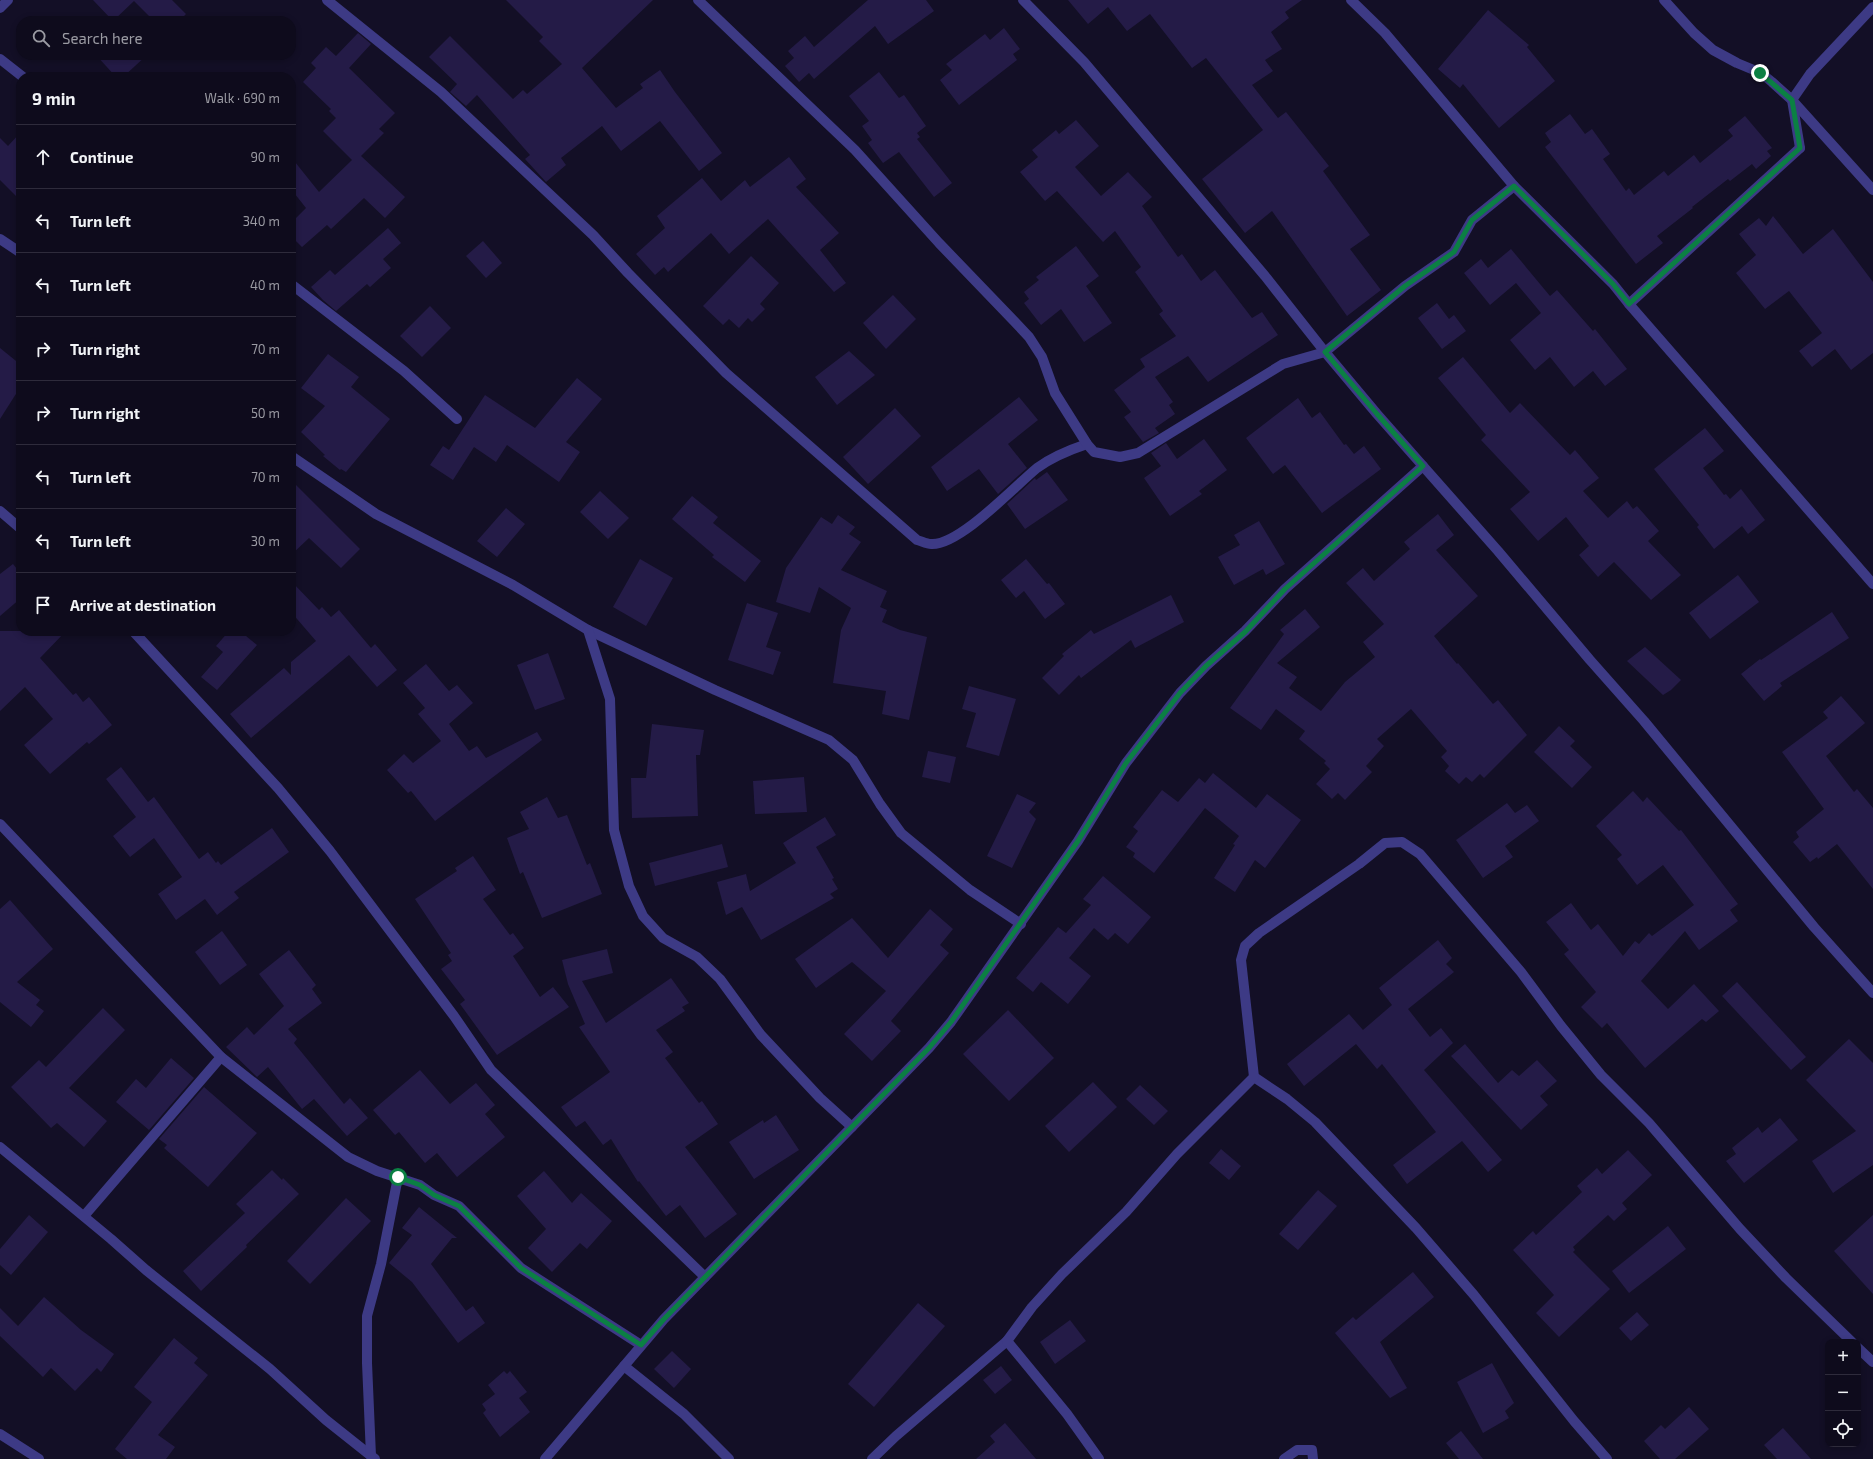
<!DOCTYPE html>
<meta charset="utf-8">
<style>
body{margin:0;font-family:"Exo 2",sans-serif;background:#1c1929;color:#f1f3f6}
.controls{position:absolute;right:12px;bottom:12px;display:grid;overflow:hidden;border-radius:8px;box-shadow:0 2px 6px #0003}
.controls button{width:36px;height:36px;display:grid;place-items:center;padding:0;border:0;border-bottom:1px solid #2e2b3b;background:#0e0b1c;color:#f1f3f6;font:20px sans-serif}
.stop{position:absolute;width:12px;height:12px;margin:-9px;border:3px solid #0b8043;border-radius:50%;background:#fff}
.stop.end{background:#0b8043;border-color:#fff;box-shadow:0 1px 4px #0008}
.list{margin:0;padding:0;list-style:none}
h2{display:flex;justify-content:space-between;align-items:center;height:52px;margin:0;padding:0 16px;font-size:17px}
h2 small{font-size:13px;font-weight:400;color:#9b9ba3}
.list li{display:grid;grid-template-columns:26px 1fr auto;gap:12px;align-items:center;box-sizing:border-box;height:64px;padding:0 16px;border-top:1px solid #2e2b3b}
.list b{display:block;font-size:15px;white-space:nowrap}
.list em{font-size:13px;font-style:normal;color:#9b9ba3}
.icon{flex:none;width:22px;height:22px;fill:none;stroke:currentColor;stroke-width:2;stroke-linecap:round;stroke-linejoin:round}
.map{position:relative;flex:none;width:1873px;height:1459px;overflow:hidden}
.search{position:absolute;background:#0e0b1c;box-shadow:0 2px 6px #0003;left:16px;top:16px;width:280px;height:44px;display:flex;align-items:center;gap:10px;box-sizing:border-box;padding:0 14px;border-radius:16px;color:#9b9ba3;font-size:15px}
.panel{position:absolute;background:#0e0b1c;box-shadow:0 2px 6px #0003;left:16px;top:72px;width:280px;height:564px;border-radius:16px}
.map>svg:first-child{display:block}
.building{fill:#241b47}
.lines{fill:none;stroke-linecap:round;stroke-linejoin:round}
.minor{stroke:#3d3a85;stroke-width:10}
.route{stroke:#0b8043;stroke-width:5}
</style>
<div class="map">
<svg width="1873" height="1459" viewBox="0 0 1873 1459">
<rect width="100%" height="100%" fill="#130f26"/>
<!-- building -->
<g class="building">
<path d="M93,0H172L186,14L179,21H154L134,1L113,21Z"/>
<path d="M506,0H653L582,68L616,108L643,88L640,84L660,70L675,92L722,153L699,171L660,121L621,151L602,126L561,158L566,165L546,182L525,159L530,155L477,95L466,106L450,92L457,84L429,57L450,36L513,99L523,90L527,94L562,64L539,41L543,37Z"/>
<path d="M868,0H926L934,11L888,44L875,26L814,79L809,73L799,82L785,66L794,58L788,51L805,36L814,47Z"/>
<path d="M1068,0H1302L1285,12L1289,18L1271,32L1282,49L1265,60L1273,71L1252,85L1278,118L1286,112L1329,166L1323,171L1370,235L1350,249L1381,290L1347,316L1272,211L1245,233L1202,179L1263,130L1206,58L1192,68L1150,14L1127,31L1108,7L1088,24Z"/>
<path d="M1488,10L1529,45L1527,47L1555,81L1499,128L1463,84L1460,88L1438,69Z"/>
<path d="M1004,28L1020,49L1013,54L1017,60L959,105L940,80L952,70L946,64L985,34L990,40Z"/>
<path d="M358,33L371,44L349,68L395,113L379,129L384,133L361,156L405,197L385,218L364,198L331,229L327,225L302,247L291,236V223L306,208L291,189V157L319,192L352,160L323,131L336,118L329,111L331,109L303,82L316,68L311,63L326,47L336,56Z"/>
<path d="M96,55H147L123,77H116Z"/>
<path d="M879,72L899,98L904,95L926,126L917,133L920,137L917,139L952,183L934,197L899,152L883,163L868,143L872,140L862,126L869,121L849,96Z"/>
<path d="M1570,114L1585,134L1592,129L1610,154L1603,159L1626,191L1629,188L1634,195L1664,171L1668,176L1694,155L1700,163L1733,136L1728,130L1745,116L1772,148L1767,151L1771,156L1756,169L1752,164L1730,181L1728,179L1692,207L1693,208L1657,236L1663,243L1636,264L1545,147L1551,142L1545,133Z"/>
<path d="M1076,120L1099,146L1075,167L1101,196L1128,172L1152,197L1142,206L1178,257L1182,254L1201,281L1215,270L1252,318L1262,312L1278,335L1208,382L1188,356L1155,377L1173,402L1169,405L1175,414L1155,428L1159,433L1143,442L1124,417L1131,412L1114,390L1145,367L1140,359L1176,336L1159,314L1163,311L1135,272L1141,267L1115,231L1103,242L1057,191L1045,201L1020,172L1038,157L1032,150L1056,130L1059,134Z"/>
<path d="M21,132V201L0,180V138L8,146Z"/>
<path d="M789,157L806,179L796,187L839,233L820,250L846,283L834,292L768,219L729,254L711,233L668,272L664,267L655,275L636,254L665,228L657,216L702,178L721,201L745,180L750,187Z"/>
<path d="M1773,216L1803,254L1833,229L1873,282V353L1851,370L1835,349L1812,367L1799,351L1822,333L1789,291L1765,309L1736,273L1756,255L1739,234L1759,218L1766,226Z"/>
<path d="M388,228L401,243L383,259L391,268L370,287L367,284L336,311L323,300L311,287L330,270L335,275Z"/>
<path d="M483,241L502,263L486,278L466,256Z"/>
<path d="M1076,246L1099,276L1086,286L1112,323L1084,342L1061,309L1041,325L1024,303L1029,299L1024,292L1039,280L1036,277Z"/>
<path d="M1511,249L1550,296L1557,290L1593,331L1595,329L1627,369L1605,386L1593,371L1574,387L1550,357L1535,370L1510,340L1541,313L1516,283L1490,305L1464,273L1481,259L1488,268Z"/>
<path d="M751,256L779,283L760,304L765,309L752,322L748,318L739,328L729,319L723,325L703,306Z"/>
<path d="M893,295L916,319L886,349L863,323Z"/>
<path d="M1437,303L1449,319L1454,315L1466,331L1442,349L1418,318Z"/>
<path d="M430,306L451,328L422,357L400,336Z"/>
<path d="M0,348L21,365V386L0,419Z"/>
<path d="M849,351L875,375L837,405L815,377Z"/>
<path d="M328,354L359,377L351,387L390,419L346,472L341,469L340,470L323,456L325,455L301,432L325,406L301,388Z"/>
<path d="M1463,357L1510,413L1520,403L1570,455L1575,450L1599,478L1583,491L1608,518L1627,501L1633,509L1637,506L1659,531L1648,541L1681,575L1651,600L1614,562L1598,577L1579,555L1589,546L1566,517L1538,541L1510,509L1530,492L1481,440L1486,435L1438,378Z"/>
<path d="M577,378L602,399L566,442L580,452L559,482L507,445L496,462L474,447L453,480L430,465L443,446L449,450L485,395L535,428Z"/>
<path d="M1019,397L1038,420L1008,444L1027,468L998,494L979,469L947,491L931,467Z"/>
<path d="M1298,398L1312,418L1320,412L1344,445L1346,444L1354,454L1364,446L1381,469L1322,513L1285,465L1273,474L1246,438Z"/>
<path d="M895,408L921,436L868,484L843,457Z"/>
<path d="M1705,428L1724,451L1703,468L1724,495L1726,494L1730,499L1741,489L1765,520L1748,534L1742,526L1714,549L1697,527L1699,525L1654,469Z"/>
<path d="M1204,439L1227,470L1199,491L1202,494L1170,516L1144,478L1161,466L1151,453L1166,443L1177,459Z"/>
<path d="M1047,472L1068,500L1025,529L1007,504L1035,478L1036,480Z"/>
<path d="M291,480L360,549L341,568L309,538L291,555Z"/>
<path d="M600,491L629,518L608,539L580,512Z"/>
<path d="M692,496L718,517L713,523L761,561L745,582L712,557L714,555L672,519Z"/>
<path d="M506,508L525,524L497,557L477,541Z"/>
<path d="M1438,514L1454,535L1436,550L1478,596L1434,636L1457,664L1458,663L1493,704L1498,700L1527,735L1484,778L1480,774L1472,782L1466,777L1459,784L1445,771L1449,766L1441,757L1447,751L1411,709L1377,739L1384,746L1366,766L1372,772L1345,800L1338,793L1332,799L1316,784L1330,769L1324,763L1326,761L1299,739L1305,731L1276,709L1261,730L1230,708L1284,634L1280,630L1305,609L1320,627L1277,663L1297,677L1289,688L1321,711L1345,682L1375,657L1363,642L1384,624L1346,583L1363,568L1374,581L1410,549L1404,542Z"/>
<path d="M838,515L855,527L849,534L861,542L841,570L887,591L880,607L887,610L882,622L900,630L927,637L909,720L882,714L886,691L833,683L841,630L851,608L819,587L810,613L776,602L786,568L821,517L832,524Z"/>
<path d="M1259,521L1285,564L1266,575L1263,569L1234,585L1218,557L1240,545L1234,535Z"/>
<path d="M640,559L673,578L646,626L613,607Z"/>
<path d="M1026,559L1047,584L1049,583L1065,604L1045,619L1024,591L1016,598L1001,580Z"/>
<path d="M13,564L21,574V598L0,616V574Z"/>
<path d="M1738,575L1759,602L1710,639L1689,613Z"/>
<path d="M291,581L319,610L322,607L331,617L339,610L371,648L375,644L397,670L377,687L349,655L251,738L230,714L284,668L291,675V662L316,641L291,612Z"/>
<path d="M1171,595L1184,622L1135,648L1131,640L1081,678L1079,675L1059,695L1042,678L1064,656L1062,654L1091,630L1094,634Z"/>
<path d="M747,603L778,613L766,647L781,652L773,675L728,660Z"/>
<path d="M1832,612L1849,638L1780,683L1782,686L1764,701L1741,674L1760,659L1761,660Z"/>
<path d="M0,631H66L40,658L73,695L76,693L83,702L89,697L112,725L89,744L87,742L50,774L24,745L53,719L25,687L0,711Z"/>
<path d="M229,631H240L257,645L217,690L201,677L223,652L216,646Z"/>
<path d="M1645,647L1681,680L1671,690L1663,695L1627,661Z"/>
<path d="M548,653L565,699L535,710L517,665Z"/>
<path d="M426,664L449,691L457,685L473,703L449,724L469,751L477,746L486,758L537,732L542,740L435,821L411,791L408,793L387,770L404,754L413,763L441,741L418,714L425,708L403,683Z"/>
<path d="M969,686L1016,699L999,756L966,747L976,713L962,709Z"/>
<path d="M1841,696L1865,723L1826,756L1854,792L1857,789L1873,808V889L1837,844L1818,859L1817,857L1810,862L1793,842L1799,837L1796,832L1824,809L1782,752L1828,718L1823,712Z"/>
<path d="M652,724L704,730L700,755H696L698,816L632,818L631,778H646Z"/>
<path d="M1559,726L1575,741L1570,746L1592,767L1572,788L1534,752Z"/>
<path d="M928,751L956,757L950,783L922,777Z"/>
<path d="M121,767L148,802L154,797L199,859L208,852L216,863L218,861L221,865L272,828L289,852L234,892L239,898L217,915L205,899L176,920L158,894L182,877L154,838L130,857L113,836L136,817L106,779Z"/>
<path d="M1213,773L1256,808L1267,794L1301,820L1265,868L1255,860L1235,892L1214,878L1235,845L1233,844L1239,836L1205,808L1154,873L1133,857L1135,853L1126,847L1138,831L1133,827L1162,790L1178,802L1199,778L1205,783Z"/>
<path d="M804,777L807,812L755,814L753,781Z"/>
<path d="M1633,791L1643,802L1647,797L1679,831L1681,830L1738,904L1730,910L1738,921L1699,950L1685,931L1641,981L1668,1009L1694,984L1719,1011L1706,1022L1702,1019L1645,1068L1607,1023L1602,1028L1581,1007L1596,992L1564,954L1569,950L1546,922L1571,903L1591,930L1598,924L1623,956L1635,941L1639,944L1649,933L1652,936L1694,905L1663,865L1637,885L1617,859L1622,855L1596,826Z"/>
<path d="M1017,794L1036,803L1029,812L1036,819L1012,868L987,856Z"/>
<path d="M547,797L558,818L567,815L587,865L590,863L602,894L542,918L523,872L520,874L507,838L529,829L520,812Z"/>
<path d="M1507,803L1515,813L1527,805L1539,821L1505,846L1513,857L1483,878L1456,840Z"/>
<path d="M825,817L836,835L816,847L834,878L832,879L838,889L830,894L834,898L761,940L742,907L726,915L717,882L746,874L750,891L796,863L783,843Z"/>
<path d="M722,844L728,867L655,886L649,863Z"/>
<path d="M473,856L496,890L483,899L510,935L513,933L524,948L513,956L540,997L553,987L569,1007L497,1055L460,1004L465,1000L441,969L452,961L448,955L451,953L415,899L457,871L455,868Z"/>
<path d="M1103,876L1151,917L1128,944L1115,933L1108,940L1094,928L1069,958L1091,976L1068,1004L1041,982L1033,992L1016,978L1058,927L1066,933L1091,905L1083,899Z"/>
<path d="M10,900L53,949L17,982L40,1000L36,1005L44,1011L31,1027L0,1002V909Z"/>
<path d="M930,909L953,929L940,945L949,953L891,1021L901,1031L872,1061L844,1034L886,991L852,962L816,988L795,959L852,918L888,958Z"/>
<path d="M222,931L247,965L220,985L195,952Z"/>
<path d="M1438,940L1452,958L1446,964L1454,972L1408,1009L1430,1037L1441,1028L1453,1043L1424,1070L1502,1160L1488,1172L1462,1141L1407,1184L1393,1165L1436,1132L1382,1064L1377,1069L1356,1044L1304,1086L1287,1064L1349,1014L1363,1030L1392,1005L1379,988Z"/>
<path d="M607,949L613,973L582,981L606,1023L671,978L689,1003L682,1007L685,1011L656,1030L673,1052L665,1058L699,1103L702,1101L718,1124L685,1147L737,1214L705,1238L680,1205L666,1216L639,1181L638,1182L611,1139L603,1145L585,1121L576,1127L561,1107L610,1072L579,1027L585,1024L568,984L562,960Z"/>
<path d="M289,950L316,985L312,989L322,1003L288,1029L297,1039L294,1043L344,1104L350,1098L368,1118L347,1136L314,1099L302,1109L268,1067L257,1077L226,1047L247,1027L254,1035L284,1006L259,974Z"/>
<path d="M1737,982L1806,1057L1791,1070L1722,996Z"/>
<path d="M103,1008L125,1030L69,1088L107,1121L84,1147L57,1123L51,1128L11,1087L39,1060L46,1067Z"/>
<path d="M1008,1010L1054,1058L1009,1101L963,1054Z"/>
<path d="M1849,1039L1873,1063V1165L1833,1193L1812,1161L1856,1131L1806,1080Z"/>
<path d="M1465,1044L1498,1083L1512,1070L1519,1076L1537,1060L1557,1081L1540,1096L1548,1105L1521,1130L1451,1056Z"/>
<path d="M171,1058L194,1078L149,1130L116,1102L136,1079L146,1088Z"/>
<path d="M420,1070L450,1104L476,1083L495,1105L485,1114L505,1137L457,1177L437,1153L425,1163L399,1132L395,1135L373,1110Z"/>
<path d="M1093,1082L1117,1107L1069,1152L1045,1126Z"/>
<path d="M1140,1085L1168,1111L1154,1125L1126,1099Z"/>
<path d="M204,1087L257,1133L208,1187L164,1148L167,1145L159,1139Z"/>
<path d="M776,1115L799,1150L754,1179L729,1142L763,1120L764,1123Z"/>
<path d="M1780,1118L1798,1140L1744,1183L1726,1161L1736,1154L1732,1148L1758,1127L1762,1133Z"/>
<path d="M1221,1149L1241,1166L1229,1180L1209,1163Z"/>
<path d="M1628,1150L1652,1175L1622,1203L1627,1209L1614,1221L1608,1215L1573,1247L1575,1250L1573,1252L1610,1289L1559,1337L1536,1313L1554,1295L1513,1250L1533,1231L1536,1235L1582,1192L1577,1186L1597,1168L1602,1174Z"/>
<path d="M272,1170L282,1180L283,1178L299,1194L246,1245L247,1247L201,1291L183,1271L245,1213L236,1204Z"/>
<path d="M544,1171L572,1203L581,1193L612,1221L587,1249L580,1243L552,1272L528,1248L546,1229L517,1196Z"/>
<path d="M1318,1190L1337,1206L1298,1250L1279,1234Z"/>
<path d="M346,1198L371,1221L310,1284L287,1261Z"/>
<path d="M419,1207L457,1238H452L431,1264L466,1311L473,1306L485,1323L458,1343L412,1282L389,1263L412,1235L402,1228Z"/>
<path d="M29,1215L48,1232L11,1275L0,1265V1249Z"/>
<path d="M1873,1215V1294L1834,1251Z"/>
<path d="M1668,1226L1686,1249L1629,1293L1612,1271Z"/>
<path d="M1413,1272L1434,1297L1380,1342L1407,1388L1390,1398L1335,1333L1353,1317L1356,1320Z"/>
<path d="M44,1297L81,1330L114,1354L101,1372L97,1368L75,1391L51,1368L43,1377L0,1336V1308L18,1326Z"/>
<path d="M918,1303L945,1326L874,1407L848,1384Z"/>
<path d="M1637,1312L1649,1325L1631,1341L1619,1328Z"/>
<path d="M1070,1320L1086,1341L1055,1364L1040,1342Z"/>
<path d="M174,1338L198,1358L194,1363L208,1375L158,1435L175,1447L166,1459H127L115,1449L152,1402L134,1387Z"/>
<path d="M672,1351L691,1369L674,1388L654,1369Z"/>
<path d="M1492,1363L1514,1403L1505,1411L1509,1418L1483,1433L1457,1382Z"/>
<path d="M1001,1366L1012,1380L995,1394L983,1380Z"/>
<path d="M504,1371L507,1374L510,1371L527,1392L519,1398L530,1412L500,1437L483,1413L486,1410L482,1404L495,1394L488,1385Z"/>
<path d="M1689,1407L1709,1429L1675,1459H1660L1644,1441L1661,1425L1665,1429Z"/>
<path d="M1005,1423L1036,1459H976L995,1442L990,1436Z"/>
<path d="M1783,1428L1811,1459H1777L1764,1445Z"/>
<path d="M1461,1431L1483,1459H1459L1446,1443Z"/>
</g>
<g class="lines">
<!-- minor -->
<g class="minor">
<path d="M327,0L441,92L593,235L628,273L726,373L917,540C921,541 927,544 931,544C959,546 1015,486 1037,468C1052,457 1069,450 1087,444"/>
<path d="M698,0L855,150L939,243L1014,321L1029,337L1042,357L1055,393L1087,444L1094,452L1120,457L1138,453L1283,364L1325,352L1377,414L1498,551L1590,660L1644,721L1814,927L1873,993"/>
<path d="M1023,0L1084,62L1265,276L1325,352L1405,286L1454,252L1472,220L1514,186"/>
<path d="M1351,0L1385,33L1514,186L1613,284L1629,304"/>
<path d="M1664,0L1694,33L1713,50L1737,63L1761,73L1772,82L1792,100L1873,190"/>
<path d="M0,8L8,0"/>
<path d="M0,59L23,77"/>
<path d="M1800,148L1629,304L1873,584"/>
<path d="M1800,148L1792,100L1810,74L1873,7"/>
<path d="M0,239L21,253"/>
<path d="M291,284L404,371L457,419"/>
<path d="M291,456L376,514L513,585L588,630L715,690L829,740L853,760L880,804L901,833L970,890L1021,924"/>
<path d="M0,511L21,529"/>
<path d="M588,630L610,699L614,830L629,886L643,916L663,938L697,957L720,979L761,1035L820,1098L852,1127"/>
<path d="M133,631L278,788L330,851L454,1016L491,1070L705,1277"/>
<path d="M0,824L221,1057L348,1157L377,1171L420,1185L434,1195L459,1206L521,1268L641,1345"/>
<path d="M1254,1077L1287,1099L1315,1122L1416,1228L1474,1295L1574,1421L1607,1459"/>
<path d="M0,1147L111,1239L146,1270L270,1369L326,1420L375,1459"/>
<path d="M84,1216L221,1057"/>
<path d="M1858,1348L1873,1362"/>
<path d="M624,1366L684,1414L729,1459"/>
<path d="M0,1434L39,1459"/>
<path d="M371,1456L367,1363V1316L381,1264L398,1177"/>
<path d="M545,1459L664,1319L887,1091L929,1048L951,1022L1078,841L1126,763L1180,693L1206,666L1245,631L1285,589L1423,466"/>
<path d="M872,1459L896,1436L1007,1341"/>
<path d="M1099,1459L1067,1414L1007,1341L1032,1307L1062,1274L1126,1212L1177,1154L1254,1077L1241,960L1245,946L1259,933L1359,864L1385,843L1402,842L1420,854L1521,972L1561,1026L1601,1075L1649,1123L1740,1229L1786,1278L1852,1342"/>
<path d="M1284,1459L1297,1450H1312L1313,1459"/>
</g>
</g>
<g class="lines">
<!-- route -->
<path class="route" d="M398,1177L420,1185L434,1195L459,1206L521,1268L641,1345L664,1319L929,1048L951,1022L1078,841L1126,763L1180,693L1206,666L1245,632L1285,589L1423,466L1377,414L1325,352L1405,286L1454,252L1472,220L1514,186L1613,284L1629,304L1800,148L1792,100L1760,73"/>
</g>
</svg>
<div class="controls">
<button>+</button>
<button>−</button>
<button><svg class="icon" aria-label="locate" viewBox="0 0 24 24"><circle cx="12" cy="12" r="6"/><path d="M12 2v4M12 18v4M2 12h4M18 12h4"/></svg></button>
</div>
<div class="stop" style="left:398px;top:1177px"></div>
<div class="stop end" style="left:1760px;top:73px"></div>
<div class="search"><svg class="icon" aria-label="search" viewBox="0 0 24 24"><circle cx="10" cy="10" r="6"/><path d="M15 15l6 6"/></svg>Search here</div>
<section class="panel">
<h2>9 min<small>Walk · 690 m</small></h2>
<ul class="list">
<li><svg class="icon" aria-label="ahead" viewBox="0 0 24 24"><path d="M12 20V5M6 11l6-6 6 6"/></svg><div><b>Continue</b></div><em>90 m</em></li>
<li><svg class="icon" aria-label="left" viewBox="0 0 24 24"><path d="M17 20v-9H6M10 6l-5 5 5 5"/></svg><div><b>Turn left</b></div><em>340 m</em></li>
<li><svg class="icon" aria-label="left" viewBox="0 0 24 24"><path d="M17 20v-9H6M10 6l-5 5 5 5"/></svg><div><b>Turn left</b></div><em>40 m</em></li>
<li><svg class="icon" aria-label="right" viewBox="0 0 24 24"><path d="M7 20v-9h11M14 6l5 5-5 5"/></svg><div><b>Turn right</b></div><em>70 m</em></li>
<li><svg class="icon" aria-label="right" viewBox="0 0 24 24"><path d="M7 20v-9h11M14 6l5 5-5 5"/></svg><div><b>Turn right</b></div><em>50 m</em></li>
<li><svg class="icon" aria-label="left" viewBox="0 0 24 24"><path d="M17 20v-9H6M10 6l-5 5 5 5"/></svg><div><b>Turn left</b></div><em>70 m</em></li>
<li><svg class="icon" aria-label="left" viewBox="0 0 24 24"><path d="M17 20v-9H6M10 6l-5 5 5 5"/></svg><div><b>Turn left</b></div><em>30 m</em></li>
<li><svg class="icon" aria-label="arrive" viewBox="0 0 24 24"><path d="M6 21V4h12l-3 4 3 4H6"/></svg><div><b>Arrive at destination</b></div></li>
</ul>
</section>
</div>
